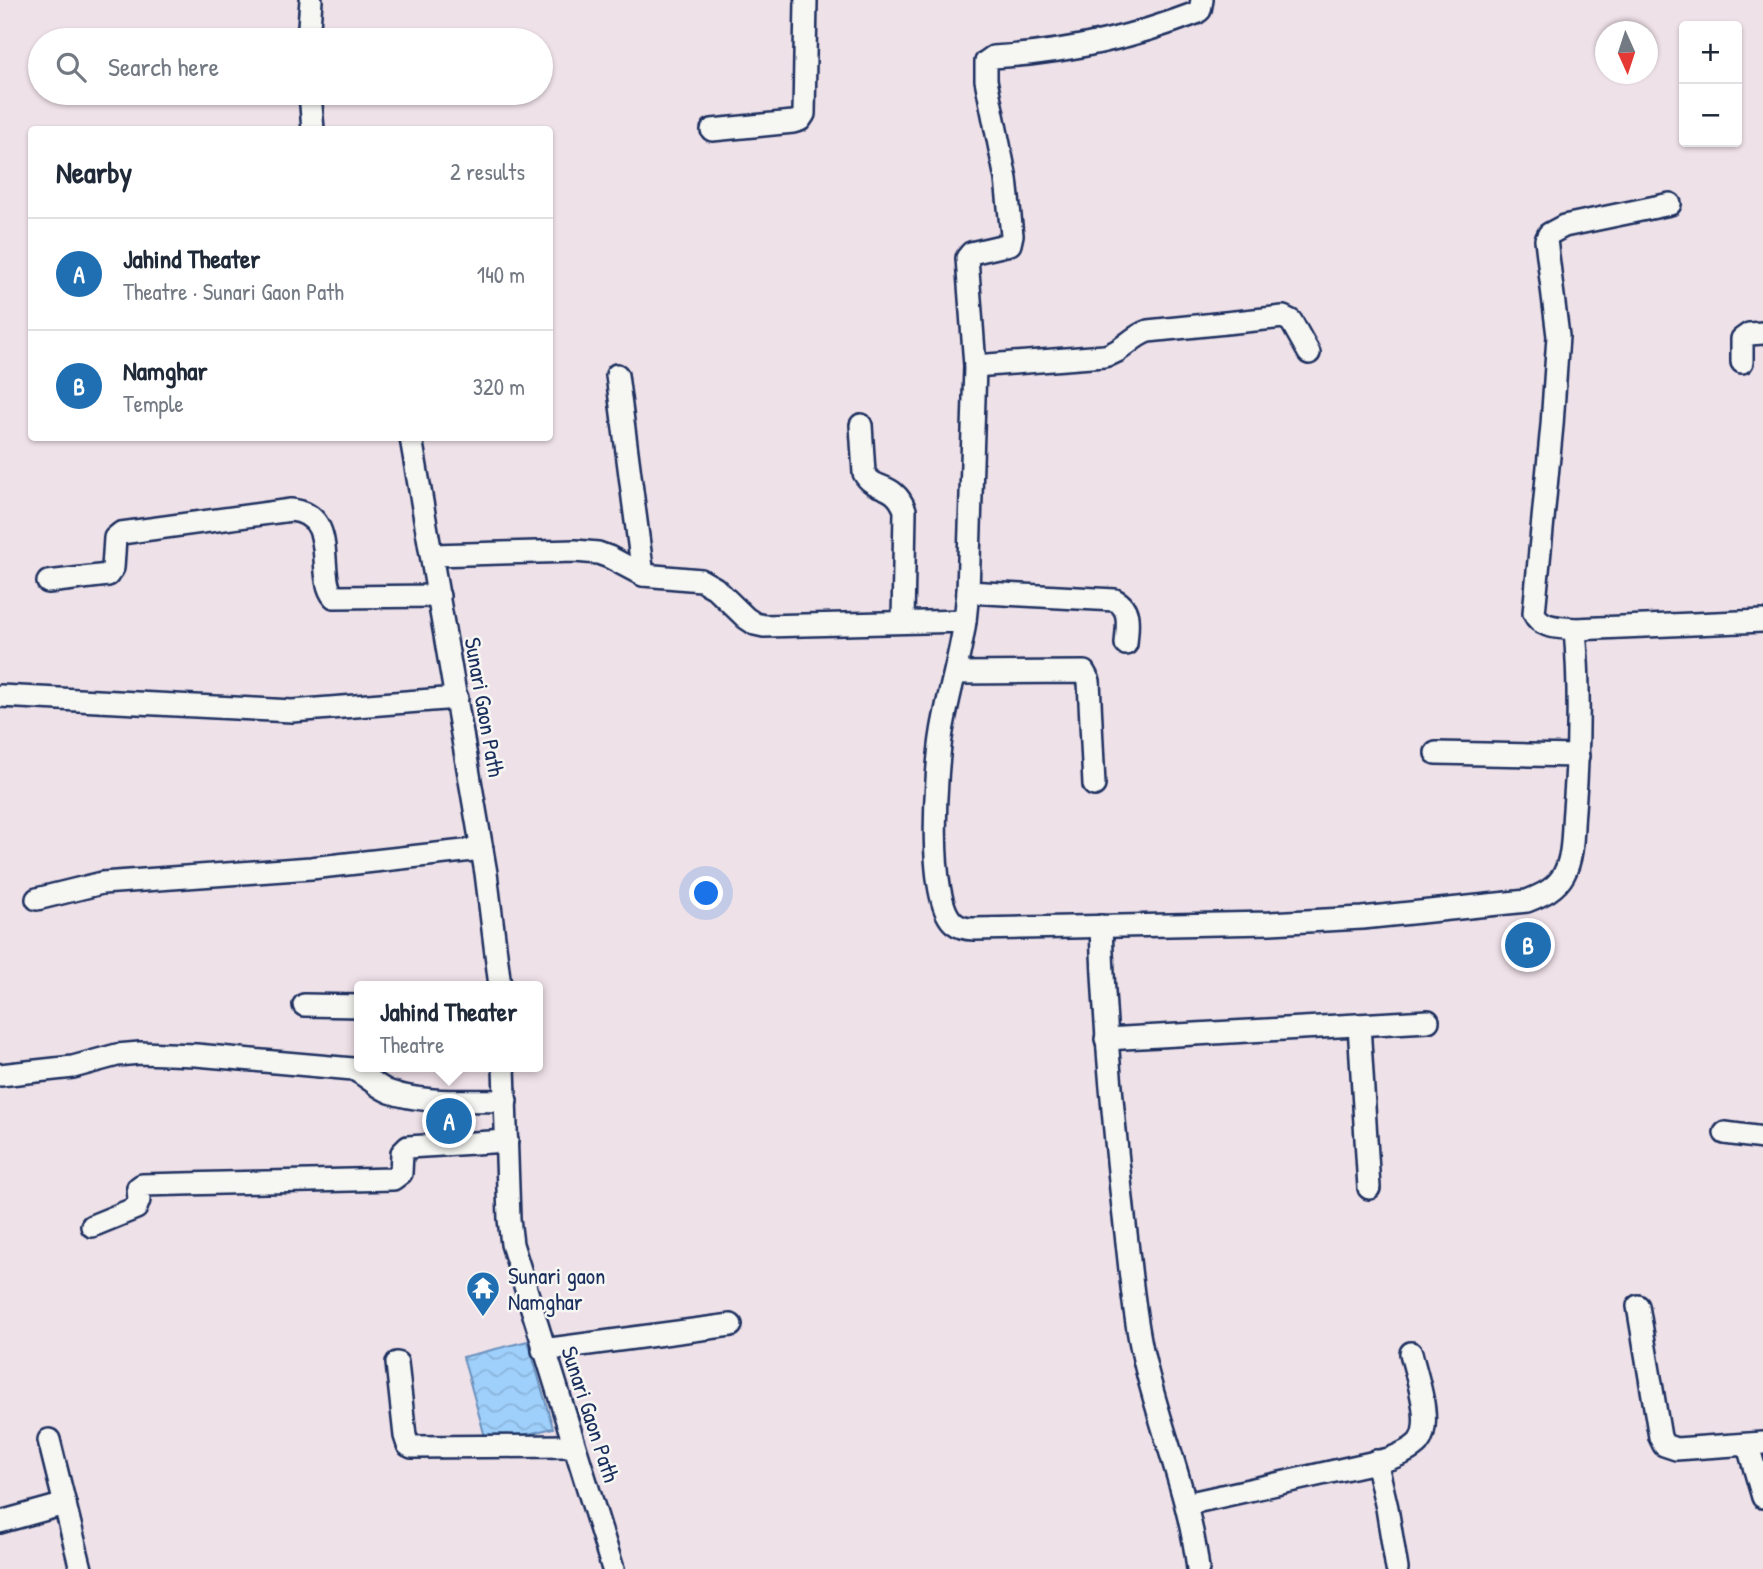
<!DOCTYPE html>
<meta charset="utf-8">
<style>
body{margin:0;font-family:"Patrick Hand",sans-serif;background:#f6f6f7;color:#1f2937}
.controls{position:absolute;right:21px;top:21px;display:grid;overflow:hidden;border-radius:7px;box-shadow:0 2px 5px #0004}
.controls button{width:63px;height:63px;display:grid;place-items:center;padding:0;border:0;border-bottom:2px solid #e0e1e3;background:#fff;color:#1f2937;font:35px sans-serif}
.compass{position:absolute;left:1595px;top:21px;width:63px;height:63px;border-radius:50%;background:#fff;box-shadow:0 2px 5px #0004;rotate:177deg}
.you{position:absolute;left:707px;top:894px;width:24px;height:24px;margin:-18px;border:5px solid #fff;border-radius:50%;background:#1a73e8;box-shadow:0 0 0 10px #1a73e833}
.badge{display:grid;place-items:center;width:46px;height:46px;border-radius:50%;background:#1f6fb2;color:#fff;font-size:23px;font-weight:700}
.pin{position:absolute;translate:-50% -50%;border:4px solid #fff;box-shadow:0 2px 7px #0006}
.popup{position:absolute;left:354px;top:981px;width:189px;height:91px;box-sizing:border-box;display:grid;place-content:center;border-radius:7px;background:#fff;filter:drop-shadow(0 2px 5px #0005);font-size:23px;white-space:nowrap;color:#747a83}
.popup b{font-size:26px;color:#1f2937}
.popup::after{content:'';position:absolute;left:50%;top:100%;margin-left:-14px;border:14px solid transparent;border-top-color:#fff}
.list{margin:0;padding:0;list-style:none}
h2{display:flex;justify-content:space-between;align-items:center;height:91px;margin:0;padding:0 28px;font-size:30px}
h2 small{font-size:23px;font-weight:400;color:#747a83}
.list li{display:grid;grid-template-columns:46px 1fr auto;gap:21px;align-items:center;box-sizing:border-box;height:112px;padding:0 28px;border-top:2px solid #e0e1e3}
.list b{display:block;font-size:26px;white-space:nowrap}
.list p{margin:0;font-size:23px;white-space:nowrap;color:#747a83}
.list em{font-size:23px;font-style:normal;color:#747a83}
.icon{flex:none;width:38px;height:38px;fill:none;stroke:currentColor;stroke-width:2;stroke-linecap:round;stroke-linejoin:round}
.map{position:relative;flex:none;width:1763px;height:1569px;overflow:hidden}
.search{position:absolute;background:#fff;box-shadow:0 2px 5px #0004;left:28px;top:28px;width:525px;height:77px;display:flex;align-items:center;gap:18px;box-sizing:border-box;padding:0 24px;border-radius:38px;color:#747a83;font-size:26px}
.panel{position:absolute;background:#fff;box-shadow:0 2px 5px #0004;left:28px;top:126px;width:525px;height:315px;border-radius:7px}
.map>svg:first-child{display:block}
.water{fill:url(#water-waves);stroke:#6a90bc;stroke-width:2}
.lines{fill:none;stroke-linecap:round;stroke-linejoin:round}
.minor-casing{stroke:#1b2f5e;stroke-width:26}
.minor{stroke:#f6f6f2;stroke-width:21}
.labels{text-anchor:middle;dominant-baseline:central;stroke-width:5;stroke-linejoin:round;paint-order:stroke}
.street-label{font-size:23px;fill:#1b2f5e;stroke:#f6f6f2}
.poi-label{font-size:23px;fill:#1b2f5e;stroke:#f6f6f2;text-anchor:start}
</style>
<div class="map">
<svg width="1763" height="1569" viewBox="0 0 1763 1569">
<defs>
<pattern id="water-waves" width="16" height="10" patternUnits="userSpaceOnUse" patternTransform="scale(1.75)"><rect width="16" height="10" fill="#9fd0fb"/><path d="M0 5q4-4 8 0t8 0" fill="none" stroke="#88b3da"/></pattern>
</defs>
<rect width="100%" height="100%" fill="#efe1e8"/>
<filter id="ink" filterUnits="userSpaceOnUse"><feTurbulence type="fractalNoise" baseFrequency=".0143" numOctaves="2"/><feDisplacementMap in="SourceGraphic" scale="14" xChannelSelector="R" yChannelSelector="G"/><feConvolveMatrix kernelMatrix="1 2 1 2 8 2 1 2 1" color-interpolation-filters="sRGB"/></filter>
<g filter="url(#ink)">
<!-- water -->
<path class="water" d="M528,1341L553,1428L487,1444L463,1357Z"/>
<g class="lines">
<!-- minor casing -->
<g class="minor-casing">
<g id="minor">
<path d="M308,40L311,0"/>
<path d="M310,93L313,130"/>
<path d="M712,130L793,122L800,120L804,114L806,0"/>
<path d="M1670,204L1564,226L1549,234L1546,240L1558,336L1552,425L1534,613C1541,629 1560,627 1575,629L1763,621"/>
<path d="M1742,362V339L1749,334L1763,333"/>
<path d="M975,366L1104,356C1122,353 1130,337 1148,331L1274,318L1283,317L1291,321L1309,353"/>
<path d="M617,375L643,575"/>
<path d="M861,425L864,473C874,492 894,481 905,510L903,622"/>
<path d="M411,438L486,873L500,986"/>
<path d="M433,555L575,551L598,553L609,557L643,575L701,580L715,588L746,618L755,624L764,626L965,621C960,658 948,695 942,732C936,767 926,900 954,923C960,928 967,929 974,929L1270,923L1362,918L1527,901C1542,895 1556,889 1564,874C1574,855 1572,831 1574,810C1579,749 1580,690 1575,629"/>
<path d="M48,582L108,575L113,568L115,538L121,533L291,510C341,515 315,576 334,597L439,596"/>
<path d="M968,592L1115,600C1132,609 1127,627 1126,644"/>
<path d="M965,621L968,592L975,366L967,258L971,253L1010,244L1012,235L1006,179L986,80V62L993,57C1062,53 1131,38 1196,13L1200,10L1202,0"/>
<path d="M956,673L1084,672L1089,681L1094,785"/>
<path d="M0,696L292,711L457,698"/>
<path d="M1436,753L1578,756"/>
<path d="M37,899L102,883L311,868L482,849"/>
<path d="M1101,926C1104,1023 1113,1119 1124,1217C1130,1263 1133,1313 1144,1359C1160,1429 1190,1497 1198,1569"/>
<path d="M304,1005L360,1006"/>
<path d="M1359,1025L1369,1188"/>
<path d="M1106,1039L1428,1021"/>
<path d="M504,1067L509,1219L512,1244L613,1569"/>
<path d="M0,1075L73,1067L117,1055L140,1053L196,1055L353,1069C367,1075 376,1087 390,1092C423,1104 471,1100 506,1101"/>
<path d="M1725,1133L1763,1138"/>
<path d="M92,1226L136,1208L139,1200L138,1188L142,1185L393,1179L401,1173L402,1153L408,1147L507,1141"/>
<path d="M1638,1306L1660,1437L1664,1445L1676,1449L1763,1443"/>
<path d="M543,1350L731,1325"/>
<path d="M397,1363L405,1436L408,1445L412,1447L574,1446"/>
<path d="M49,1440L81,1569"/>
<path d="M1748,1446L1763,1497"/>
<path d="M1376,1461L1387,1508L1397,1569"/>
<path d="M1186,1504L1389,1459C1399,1455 1410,1451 1418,1443C1434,1424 1416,1375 1411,1353"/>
<path d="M0,1522L65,1504"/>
</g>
</g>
<!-- minor -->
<use href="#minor" class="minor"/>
</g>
</g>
<!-- icons -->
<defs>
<g id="temple-pin" transform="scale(1.75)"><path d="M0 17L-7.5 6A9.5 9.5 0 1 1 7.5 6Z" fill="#1f6fb2" stroke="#f6f6f2"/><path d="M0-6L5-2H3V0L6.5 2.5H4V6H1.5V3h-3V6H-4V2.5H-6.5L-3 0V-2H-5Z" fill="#fff"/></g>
</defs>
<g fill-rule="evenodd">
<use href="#temple-pin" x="483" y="1288"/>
</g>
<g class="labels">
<!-- street labels -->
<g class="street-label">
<text transform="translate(485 707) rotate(80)">Sunari Gaon Path</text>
<text transform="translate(591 1414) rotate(72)">Sunari Gaon Path</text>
</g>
<!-- poi labels -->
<g class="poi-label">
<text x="508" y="1275">Sunari gaon<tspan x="508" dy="26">Namghar</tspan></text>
</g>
</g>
</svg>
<div class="controls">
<button>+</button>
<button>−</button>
</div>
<svg class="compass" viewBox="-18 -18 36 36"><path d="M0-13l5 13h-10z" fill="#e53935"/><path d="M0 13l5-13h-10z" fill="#747a83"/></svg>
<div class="you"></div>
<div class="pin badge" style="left:449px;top:1121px">A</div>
<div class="popup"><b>Jahind Theater</b>Theatre</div>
<div class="pin badge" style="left:1528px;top:945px">B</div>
<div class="search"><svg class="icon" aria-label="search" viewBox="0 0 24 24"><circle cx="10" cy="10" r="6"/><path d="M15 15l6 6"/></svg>Search here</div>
<section class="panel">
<h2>Nearby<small>2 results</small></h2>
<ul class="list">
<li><span class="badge">A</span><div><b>Jahind Theater</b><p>Theatre · Sunari Gaon Path</p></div><em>140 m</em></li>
<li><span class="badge">B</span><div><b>Namghar</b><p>Temple</p></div><em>320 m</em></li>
</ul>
</section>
</div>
